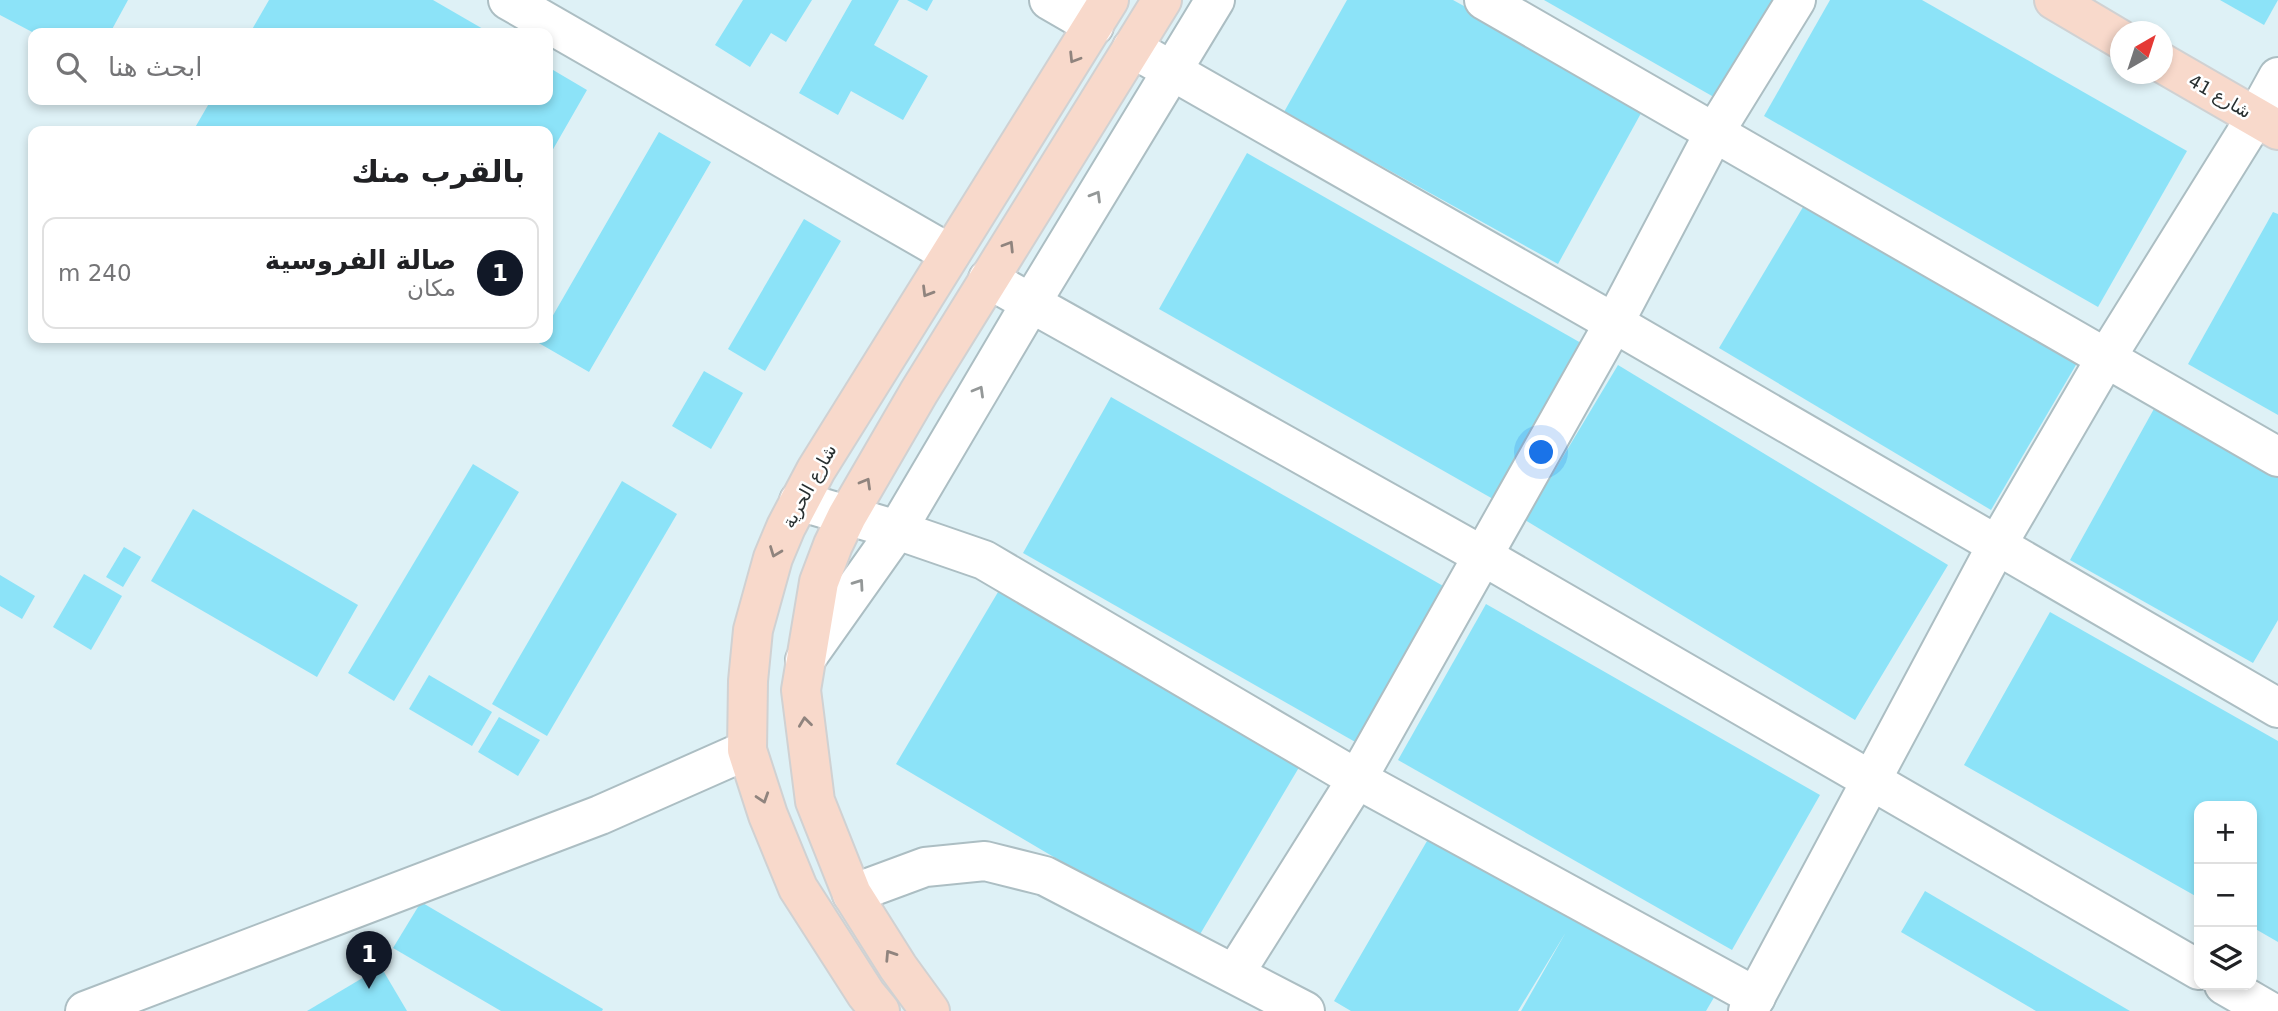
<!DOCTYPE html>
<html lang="ar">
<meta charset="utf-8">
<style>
body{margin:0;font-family:"DejaVu Sans",Cairo,sans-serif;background:#f6f6f6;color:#202124;direction:rtl}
.controls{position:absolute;right:21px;bottom:21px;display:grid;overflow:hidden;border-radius:14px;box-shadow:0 4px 10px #0003}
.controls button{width:63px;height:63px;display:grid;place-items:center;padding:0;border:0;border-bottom:2px solid #e0e0e0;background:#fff;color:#202124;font:35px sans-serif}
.compass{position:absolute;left:2110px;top:21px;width:63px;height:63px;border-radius:50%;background:#fff;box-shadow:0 4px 10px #0003;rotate:39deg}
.you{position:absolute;left:1542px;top:453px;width:24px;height:24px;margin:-18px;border:5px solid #fff;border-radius:50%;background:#1a73e8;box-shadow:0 0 0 10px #1a73e833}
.badge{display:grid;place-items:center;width:46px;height:46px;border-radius:50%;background:#111827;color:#fff;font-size:23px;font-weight:700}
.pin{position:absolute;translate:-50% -58px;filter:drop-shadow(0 2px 4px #0008)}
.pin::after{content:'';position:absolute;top:37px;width:24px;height:21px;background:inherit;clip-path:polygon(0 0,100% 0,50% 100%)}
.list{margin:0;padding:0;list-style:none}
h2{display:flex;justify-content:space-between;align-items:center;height:91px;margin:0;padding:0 28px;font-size:30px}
h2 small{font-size:23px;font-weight:400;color:#757577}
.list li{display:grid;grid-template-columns:46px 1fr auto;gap:21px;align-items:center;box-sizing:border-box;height:112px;margin:0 14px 14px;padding:0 14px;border:2px solid #e0e0e0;border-radius:14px}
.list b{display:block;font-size:26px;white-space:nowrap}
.list p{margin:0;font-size:23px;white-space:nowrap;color:#757577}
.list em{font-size:23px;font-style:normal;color:#757577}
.icon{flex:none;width:38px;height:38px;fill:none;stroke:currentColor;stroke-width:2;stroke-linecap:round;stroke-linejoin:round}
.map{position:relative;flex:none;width:2278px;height:1011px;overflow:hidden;direction:ltr}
.search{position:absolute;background:#fff;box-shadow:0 4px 10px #0003;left:28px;top:28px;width:525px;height:77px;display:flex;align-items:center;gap:18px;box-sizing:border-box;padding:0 24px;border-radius:14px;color:#757577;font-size:26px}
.panel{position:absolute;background:#fff;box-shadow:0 4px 10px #0003;left:28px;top:126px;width:525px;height:217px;border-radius:14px;direction:rtl}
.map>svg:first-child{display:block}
.building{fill:#8ce3f8}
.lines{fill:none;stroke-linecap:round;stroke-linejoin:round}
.minor-casing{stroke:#acbec3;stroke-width:42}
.major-casing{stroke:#d0d1d2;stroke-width:42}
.minor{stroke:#fff;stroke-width:38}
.major{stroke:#f8d9cb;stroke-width:38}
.oneway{stroke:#90847e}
.oneway2{stroke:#949898}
.labels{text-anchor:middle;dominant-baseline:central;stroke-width:5;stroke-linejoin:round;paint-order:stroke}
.street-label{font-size:18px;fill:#283031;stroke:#fff}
</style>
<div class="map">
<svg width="2278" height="1011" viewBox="0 0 2278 1011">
<rect width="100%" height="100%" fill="#def1f6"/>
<!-- building -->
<g class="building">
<path d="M0,0H128L110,33H34L0,15Z"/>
<path d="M269,0H433L490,33H250Z"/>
<path d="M743,0H812L786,42L771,33L750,67L715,45Z"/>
<path d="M852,0H899L874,45L928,76L903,120L851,91L838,115L799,93Z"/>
<path d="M907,0H933L927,11Z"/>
<path d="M1347,0H1453L1645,106L1558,264L1284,112Z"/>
<path d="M1544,0H1776L1719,100Z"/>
<path d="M1830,0H1922L2187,151L2098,307L1764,116Z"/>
<path d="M2220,0H2278L2264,25Z"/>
<path d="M548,67L587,90L548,158V131H193L211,100H548Z"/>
<path d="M659,132L711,162L589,372L537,342L540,338H548V324Z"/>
<path d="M1247,153L1581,343L1493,499L1159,309Z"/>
<path d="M1809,197L2080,358L1991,510L1719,348Z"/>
<path d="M2273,212L2278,214V415L2188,364Z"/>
<path d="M804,219L841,241L765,371L728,349Z"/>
<path d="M1618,365L1948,565L1855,720L1525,520Z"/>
<path d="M704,371L743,393L711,449L672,426Z"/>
<path d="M1111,397L1445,587L1357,743L1023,553Z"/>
<path d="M2155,407L2278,477V620L2253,663L2070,560Z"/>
<path d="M473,464L519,492L394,701L348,673Z"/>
<path d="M622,481L677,514L547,736L492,704Z"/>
<path d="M193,509L358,605L317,677L151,581Z"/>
<path d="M124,547L141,557L123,587L106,577Z"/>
<path d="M84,574L122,596L91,650L53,627Z"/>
<path d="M0,575L35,596L22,619L0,606Z"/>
<path d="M1001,587L1301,764L1196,941L896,764Z"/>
<path d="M1486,604L1820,795L1732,950L1398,760Z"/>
<path d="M2050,612L2278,741V942L2252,927V806H2199V898L1964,765Z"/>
<path d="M429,675L492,712L472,746L409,709Z"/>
<path d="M499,717L540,740L518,776L478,752Z"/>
<path d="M1434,829L1716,994L1706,1011H1521L1566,932L1518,1011H1351L1334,1001Z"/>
<path d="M1925,891L2130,1011H2036L1901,932Z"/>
<path d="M421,902L603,1009L602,1011H501L393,948Z"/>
<path d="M381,967L407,1011H307Z"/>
</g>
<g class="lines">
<!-- minor casing -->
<g class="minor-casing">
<g id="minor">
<path d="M508,0L950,254"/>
<path d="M1049,0L1094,26"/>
<path d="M1484,0L2278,457"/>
<path d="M1132,48L1614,323L2278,708"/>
<path d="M988,279L1483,556L2199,970"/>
<path d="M799,501L897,530L984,560L1357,779L1756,997"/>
<path d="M805,660L897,530L1031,303L1215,0"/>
<path d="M852,894L925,867L985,861L1045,876L1305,1011"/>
<path d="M1235,973L1357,779L1614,323L1714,133L1796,0"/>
<path d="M2224,985L2269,1011"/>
<path d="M85,1011L600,815L747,750"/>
<path d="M1748,1011L1997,545L2106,358L2256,117L2278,77"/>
</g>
</g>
<!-- major casing -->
<g class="major-casing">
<g id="major">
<path d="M2054,0L2120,39"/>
<path d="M2162,63L2278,130"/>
<path d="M880,1011L866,994L798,888L768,815L747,750L748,681L753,630L773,558L786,527L816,470L1109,0"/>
<path d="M930,1011L898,967L852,894L815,801L801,690L819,582L833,545L847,516L919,392L1162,0"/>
</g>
</g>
<!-- minor -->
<use href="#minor" class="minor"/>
<!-- major -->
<use href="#major" class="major"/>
</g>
<!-- one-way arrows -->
<defs><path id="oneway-chevron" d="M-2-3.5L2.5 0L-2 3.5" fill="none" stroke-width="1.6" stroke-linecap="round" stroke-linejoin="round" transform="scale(1.75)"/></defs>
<g class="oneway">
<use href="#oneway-chevron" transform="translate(1074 58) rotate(122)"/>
<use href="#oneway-chevron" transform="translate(1009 246) rotate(-58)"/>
<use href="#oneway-chevron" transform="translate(927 292) rotate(121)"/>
<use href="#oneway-chevron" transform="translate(866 483) rotate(-60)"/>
<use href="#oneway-chevron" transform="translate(775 552) rotate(111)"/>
<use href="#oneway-chevron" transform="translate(805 722) rotate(-97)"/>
<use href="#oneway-chevron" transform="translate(763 798) rotate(72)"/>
<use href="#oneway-chevron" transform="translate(890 955) rotate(-123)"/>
</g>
<g class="oneway2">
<use href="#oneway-chevron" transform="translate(1096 196) rotate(-59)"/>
<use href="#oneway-chevron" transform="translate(979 391) rotate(-60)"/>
<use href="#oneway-chevron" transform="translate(859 584) rotate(-55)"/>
</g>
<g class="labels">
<!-- street labels -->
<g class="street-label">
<text transform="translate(2220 96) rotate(30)">شارع 41</text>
<text transform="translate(809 486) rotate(-61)">شارع الحرية</text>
</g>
</g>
</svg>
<div class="controls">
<button>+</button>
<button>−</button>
<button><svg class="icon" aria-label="layers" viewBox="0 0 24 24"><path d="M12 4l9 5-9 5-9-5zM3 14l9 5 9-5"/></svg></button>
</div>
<svg class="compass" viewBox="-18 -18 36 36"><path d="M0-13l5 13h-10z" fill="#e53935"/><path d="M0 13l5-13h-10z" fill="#757577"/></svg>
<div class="you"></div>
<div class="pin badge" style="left:369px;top:989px">1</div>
<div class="search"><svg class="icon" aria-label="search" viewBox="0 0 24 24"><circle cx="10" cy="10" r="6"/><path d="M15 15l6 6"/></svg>ابحث هنا</div>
<section class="panel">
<h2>بالقرب منك<small></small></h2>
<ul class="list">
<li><span class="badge">1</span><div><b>صالة الفروسية</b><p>مكان</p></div><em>240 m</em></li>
</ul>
</section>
</div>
